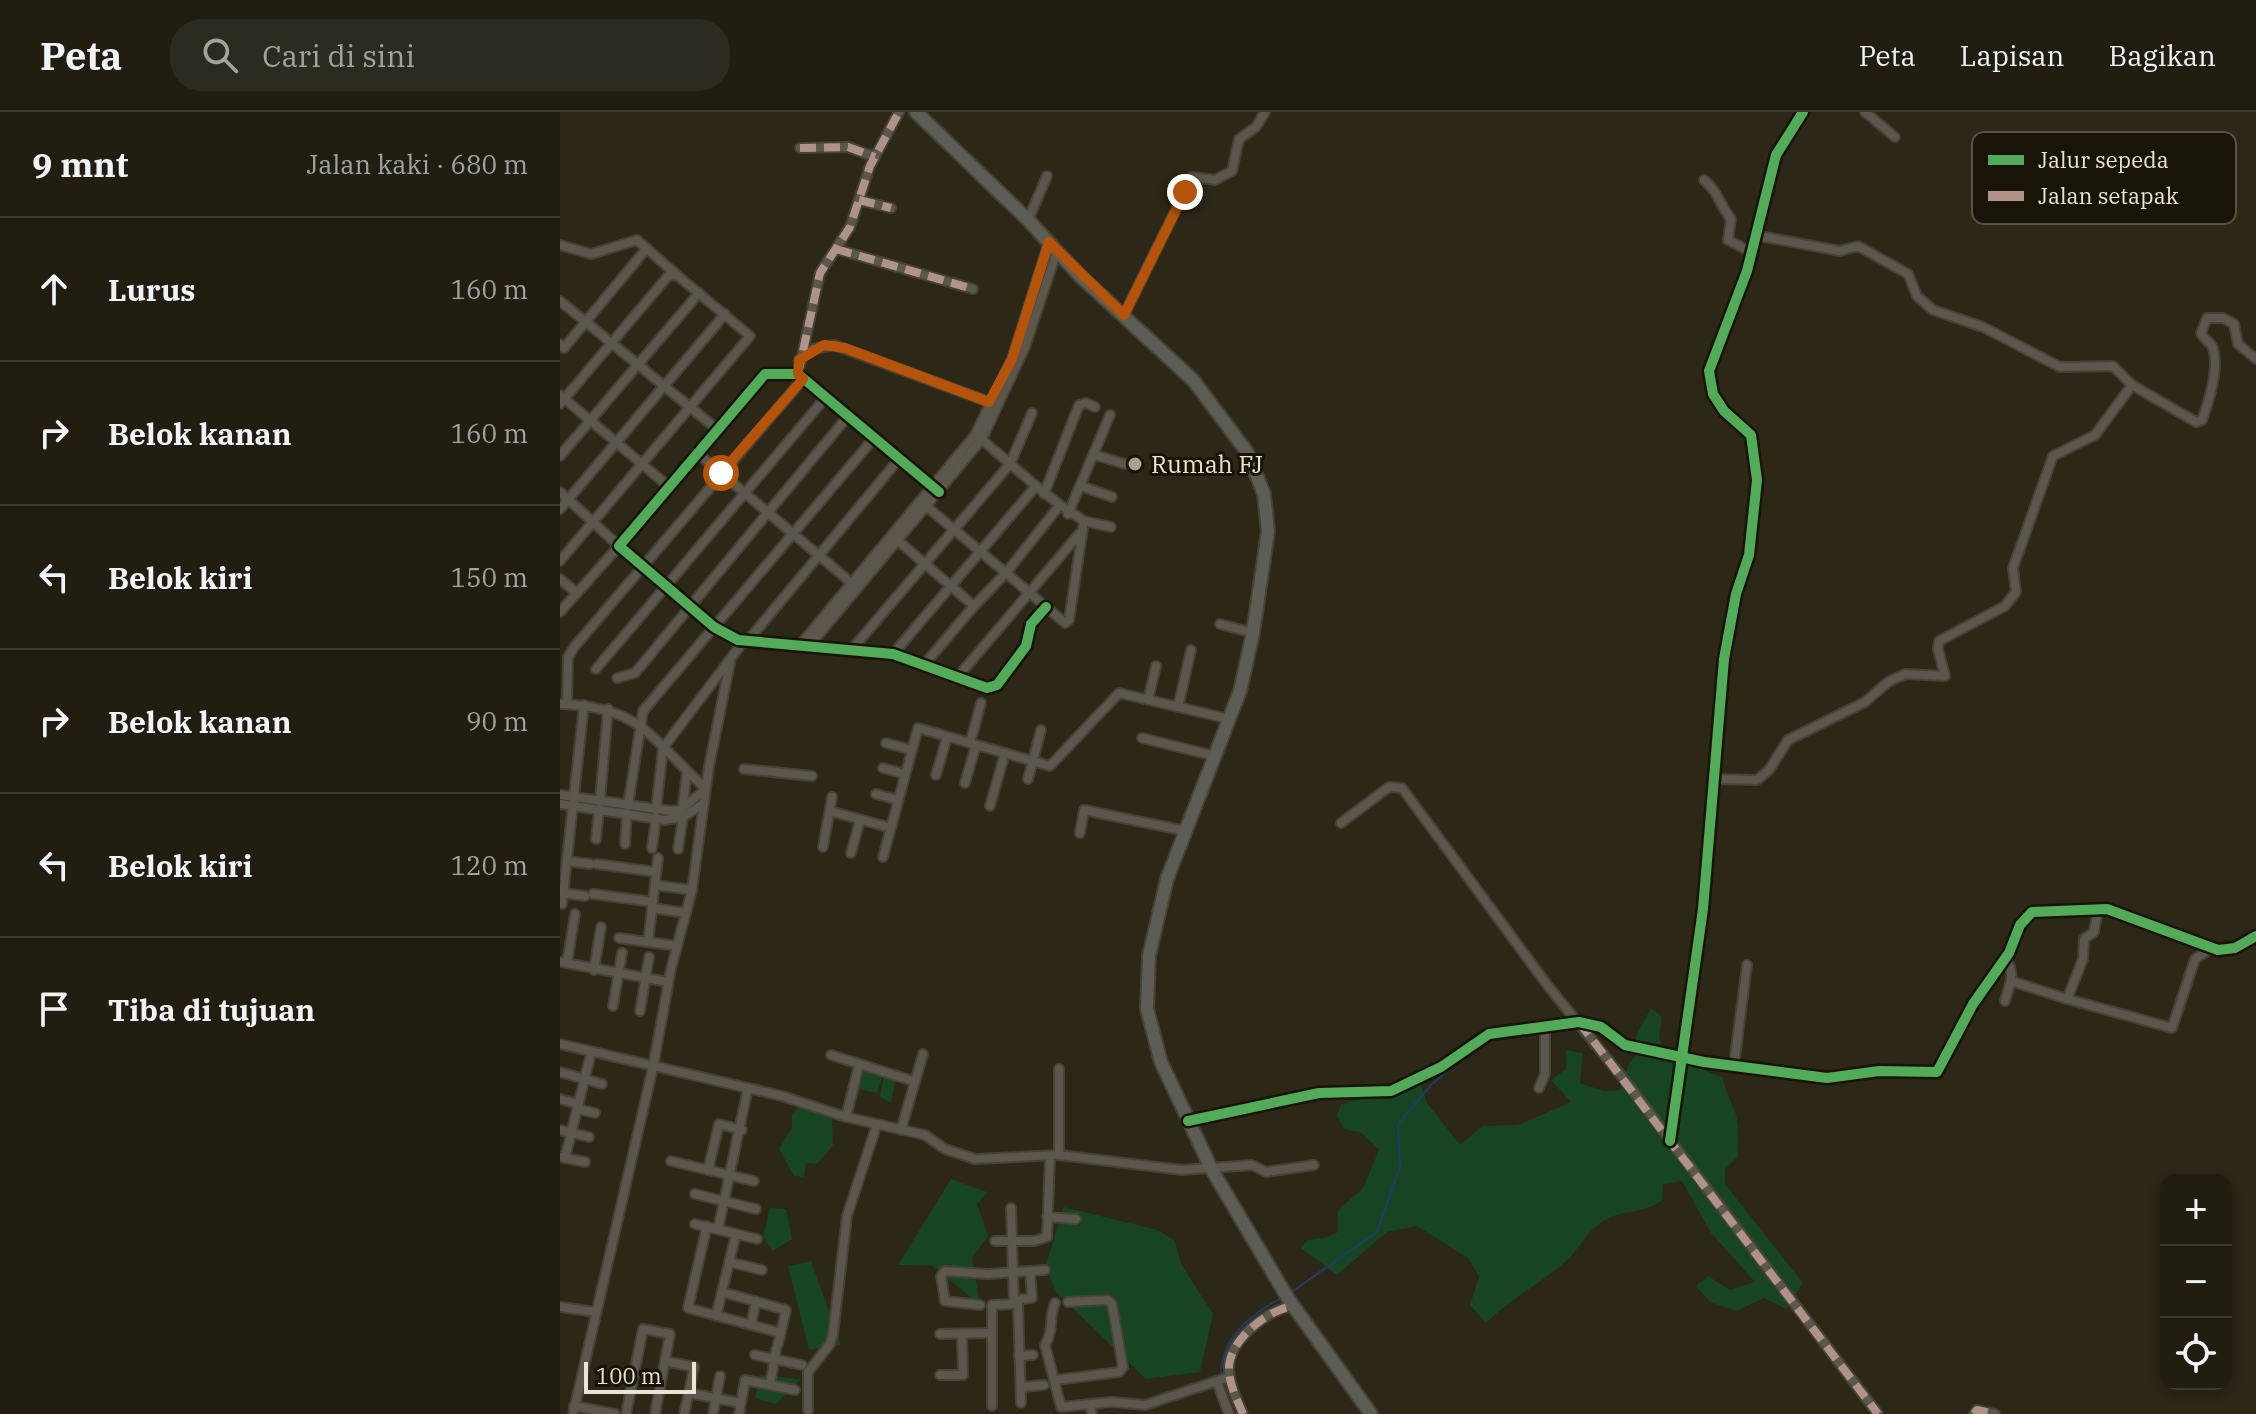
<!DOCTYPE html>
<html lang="id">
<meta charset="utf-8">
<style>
body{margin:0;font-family:"IBM Plex Serif",serif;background:#2d2a1f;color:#f1f3f6}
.controls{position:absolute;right:24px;bottom:24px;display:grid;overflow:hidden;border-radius:16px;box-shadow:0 4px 12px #0003}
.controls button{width:72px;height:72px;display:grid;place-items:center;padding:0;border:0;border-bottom:2px solid #3e3b31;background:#211d11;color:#f1f3f6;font:40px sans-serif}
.scale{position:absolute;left:24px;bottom:20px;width:112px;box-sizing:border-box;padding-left:8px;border:4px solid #eae4d4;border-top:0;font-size:22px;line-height:28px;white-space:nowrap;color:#eae4d4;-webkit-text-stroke:6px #181408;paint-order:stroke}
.stop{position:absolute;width:24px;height:24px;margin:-18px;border:6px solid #b45309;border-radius:50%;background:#fff}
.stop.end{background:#b45309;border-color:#fff;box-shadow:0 2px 8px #0008}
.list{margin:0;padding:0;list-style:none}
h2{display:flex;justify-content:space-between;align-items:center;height:104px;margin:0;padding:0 32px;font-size:34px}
h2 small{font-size:26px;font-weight:400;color:#a2a29f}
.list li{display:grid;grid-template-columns:52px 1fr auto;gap:24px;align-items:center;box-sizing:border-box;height:144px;padding:0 32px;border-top:2px solid #3e3b31}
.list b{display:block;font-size:30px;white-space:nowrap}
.list em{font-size:26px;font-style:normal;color:#a2a29f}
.icon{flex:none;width:44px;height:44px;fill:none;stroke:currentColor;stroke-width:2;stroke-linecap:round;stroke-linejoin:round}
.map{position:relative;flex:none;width:1696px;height:1302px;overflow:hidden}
header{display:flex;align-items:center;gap:48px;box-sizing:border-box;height:112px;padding:0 40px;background:#211d11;border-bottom:2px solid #3e3b31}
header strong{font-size:38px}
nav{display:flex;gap:44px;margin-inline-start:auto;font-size:28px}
.search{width:560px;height:72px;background:#2d2a1f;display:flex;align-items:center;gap:20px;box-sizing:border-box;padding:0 28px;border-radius:32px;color:#a2a29f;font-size:30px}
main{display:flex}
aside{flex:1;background:#211d11}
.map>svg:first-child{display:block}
.green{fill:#174422}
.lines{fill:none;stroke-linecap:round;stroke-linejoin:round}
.stream{stroke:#1f3c66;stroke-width:2}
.minor-casing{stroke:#474236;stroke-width:12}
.secondary-casing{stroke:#474236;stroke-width:16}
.minor{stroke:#5b574d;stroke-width:8}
.secondary{stroke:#5c5d55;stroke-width:12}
.quiet{stroke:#af9288;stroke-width:8;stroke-dasharray:16 8;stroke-linecap:butt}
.cycleway-casing{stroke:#181408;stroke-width:15}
.cycleway{stroke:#51ab58;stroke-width:10}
.route{stroke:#b45309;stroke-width:10}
.poi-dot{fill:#a8a292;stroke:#181408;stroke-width:3}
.labels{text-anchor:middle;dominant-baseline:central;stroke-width:6;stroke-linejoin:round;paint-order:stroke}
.poi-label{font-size:24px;fill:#eae4d4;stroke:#181408;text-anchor:start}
.key{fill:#181408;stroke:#575245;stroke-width:2}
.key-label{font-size:22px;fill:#eae4d4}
</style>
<header>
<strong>Peta</strong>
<div class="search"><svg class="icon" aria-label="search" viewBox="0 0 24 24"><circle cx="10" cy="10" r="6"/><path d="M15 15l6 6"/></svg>Cari di sini</div>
<nav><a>Peta</a><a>Lapisan</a><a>Bagikan</a></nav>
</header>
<main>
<aside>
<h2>9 mnt<small>Jalan kaki · 680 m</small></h2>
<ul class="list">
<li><svg class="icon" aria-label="ahead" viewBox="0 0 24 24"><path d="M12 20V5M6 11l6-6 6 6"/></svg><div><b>Lurus</b></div><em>160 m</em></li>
<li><svg class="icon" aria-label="right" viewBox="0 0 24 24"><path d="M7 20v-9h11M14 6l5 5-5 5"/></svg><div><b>Belok kanan</b></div><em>160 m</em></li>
<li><svg class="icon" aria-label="left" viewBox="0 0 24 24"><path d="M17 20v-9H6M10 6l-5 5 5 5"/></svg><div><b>Belok kiri</b></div><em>150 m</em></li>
<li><svg class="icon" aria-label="right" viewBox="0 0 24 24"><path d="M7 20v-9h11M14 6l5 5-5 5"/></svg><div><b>Belok kanan</b></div><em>90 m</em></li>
<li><svg class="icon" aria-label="left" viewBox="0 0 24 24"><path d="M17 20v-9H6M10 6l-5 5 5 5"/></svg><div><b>Belok kiri</b></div><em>120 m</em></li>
<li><svg class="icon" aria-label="arrive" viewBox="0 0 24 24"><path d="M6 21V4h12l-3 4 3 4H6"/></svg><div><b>Tiba di tujuan</b></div></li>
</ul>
</aside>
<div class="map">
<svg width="1696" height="1302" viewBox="0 0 1696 1302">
<rect width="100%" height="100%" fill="#2c2717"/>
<!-- green -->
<g class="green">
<path d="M1091,896L1102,905L1099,924L1104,941L1163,966C1165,978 1170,986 1174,997C1180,1011 1178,1030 1178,1044L1165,1057V1072L1243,1171L1226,1197L1204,1186L1177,1199L1150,1190L1136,1174L1148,1164L1170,1178L1195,1170L1151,1121L1122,1069L1103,1072L1102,1088C1083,1103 1060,1096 1039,1112C1026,1121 1018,1139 1006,1149C980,1172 950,1187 926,1211L910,1193L919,1165L908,1146L857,1114L827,1120L777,1163L741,1136L748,1128L768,1125L778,1120V1098L803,1076L819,1038L802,1021L784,1017L777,1003L781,992L861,973L867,991L900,1033L922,1014L958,1013L1011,990L991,968L1006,957V938L1023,941L1020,971L1044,979L1060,978L1068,954L1076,943V924Z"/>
<path d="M302,958L323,962L317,981L298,977Z"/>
<path d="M324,962L336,967L331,991L320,985Z"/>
<path d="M239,995L260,999L272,1006L273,1034L257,1052L246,1051L244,1065L234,1064L219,1037L232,1016V1002Z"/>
<path d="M391,1067L427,1080L417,1092L428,1124L412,1146L420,1193L373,1154L338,1153Z"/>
<path d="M504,1095L598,1118L615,1129L621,1152L653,1202L640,1260L586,1267L497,1181L485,1156Z"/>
<path d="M210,1096L226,1097L232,1127L213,1139L203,1125Z"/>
<path d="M251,1149L281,1233L249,1238L228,1154Z"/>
<path d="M200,1263L241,1267L216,1292L195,1286Z"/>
</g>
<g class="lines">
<!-- stream -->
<g class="stream">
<path d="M730,1181L817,1120L840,1055L838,1012L871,973L910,940"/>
<path d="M661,1265C660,1226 689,1204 721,1186"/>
</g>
<!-- minor casing -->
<g class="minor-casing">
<g id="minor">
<path d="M1305,0L1335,25"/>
<path d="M696,15L705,0"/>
<path d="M240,36L288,35L315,45"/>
<path d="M1144,68C1160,82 1159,92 1171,107L1168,128L1191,140"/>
<path d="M299,88L331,96"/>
<path d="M468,108L487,64"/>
<path d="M1194,123L1280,139L1298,134L1348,162L1357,184L1373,198L1423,215L1500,255L1553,254L1572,273L1636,310L1642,308C1649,289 1659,256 1653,236C1651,230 1644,228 1641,221L1647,206H1663L1674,212L1678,232L1696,247"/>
<path d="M0,133L31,142L77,128L118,164"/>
<path d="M276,137L413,177"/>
<path d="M0,189L158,318"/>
<path d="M564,203L632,65L655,68L672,59L679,27L693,17"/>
<path d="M0,232L4,236L87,136"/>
<path d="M239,248L253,237L274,233L429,290"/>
<path d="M238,262L260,161L290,115L310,54L339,0"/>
<path d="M0,283L108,374"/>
<path d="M0,292L109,163L118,164L190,224L0,449"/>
<path d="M136,340L294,473"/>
<path d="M535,343L565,352"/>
<path d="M0,344L139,181"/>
<path d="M476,374L500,393L446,461L505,511L509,508L524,409L500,393"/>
<path d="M521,374L552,385"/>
<path d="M0,380L59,434L0,500"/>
<path d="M379,380L238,262H205L59,434L154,515L178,528L333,542L427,576L437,573L466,534L471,512L486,495"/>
<path d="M484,382L519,293L526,291L535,295"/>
<path d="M0,397L165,202"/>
<path d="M508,402L550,303"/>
<path d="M524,409L551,415"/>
<path d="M335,426L414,494L446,461L366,394"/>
<path d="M0,467L17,481"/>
<path d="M660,512L693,521"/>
<path d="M186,531L339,347"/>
<path d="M240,533L415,323L452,247L489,130"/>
<path d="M250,533L422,327L465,235L497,139"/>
<path d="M293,536L450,352L472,301"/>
<path d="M333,542L476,374L420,326"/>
<path d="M363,554L414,494"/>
<path d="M36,557L266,285"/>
<path d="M57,566L75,561L288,304"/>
<path d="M396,567L519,422"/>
<path d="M588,588L596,554"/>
<path d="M0,592C82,595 90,626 146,677L120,698L111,699L0,683"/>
<path d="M7,592L8,545L15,534L243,267"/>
<path d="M618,595L631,538"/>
<path d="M582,626L655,644"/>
<path d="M326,631L352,638"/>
<path d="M410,631L421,591"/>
<path d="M323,656L345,662"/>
<path d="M184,657L252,664"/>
<path d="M376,663L387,625"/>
<path d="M468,667L481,618"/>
<path d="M1154,667L1197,668L1209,658L1228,628L1305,590L1328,570L1345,562L1385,564L1378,537L1379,529L1445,494L1456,480L1453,456L1493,344L1535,323L1572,273"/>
<path d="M405,671L416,633"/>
<path d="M316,682L338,688"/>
<path d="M40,688L48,597"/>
<path d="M0,692L104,708L123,705L144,691"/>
<path d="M123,692L127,660"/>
<path d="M68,693L83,599L314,326"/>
<path d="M430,694L445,641"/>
<path d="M96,698L103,636L183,530"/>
<path d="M270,699L331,716"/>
<path d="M781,711L829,675L842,676L988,874L1067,971L1318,1302"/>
<path d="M520,721L524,698L626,719"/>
<path d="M36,727L39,697"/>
<path d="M65,732L67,701"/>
<path d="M263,735L272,685"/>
<path d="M92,736L96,706"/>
<path d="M118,737L123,705"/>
<path d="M291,741L300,708"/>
<path d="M323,745L358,616L490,654L559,581L669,607"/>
<path d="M7,749L30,752"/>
<path d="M37,752L96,760"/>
<path d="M95,773L132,778"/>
<path d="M3,781L25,784"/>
<path d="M33,782L93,790"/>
<path d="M2,792L24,593"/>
<path d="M92,796L126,801"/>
<path d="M59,826L117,834"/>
<path d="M88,830L98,746"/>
<path d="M1445,848C1457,859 1449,875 1445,889"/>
<path d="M0,850L108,870"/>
<path d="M7,851L15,802"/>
<path d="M34,858L41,815"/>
<path d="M1451,869L1507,887L1523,847L1524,827L1534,820L1538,797"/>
<path d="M1507,887L1612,916L1635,847L1651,836"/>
<path d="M53,894L62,841"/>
<path d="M80,899L89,845"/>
<path d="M0,932L222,984L286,1005L365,1023L385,1037L415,1047L499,1043L622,1058L692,1053L706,1060L754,1053"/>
<path d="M271,943L353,969"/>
<path d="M1174,953L1187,853"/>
<path d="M0,960L42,972"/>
<path d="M979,976L985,962V916"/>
<path d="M0,987L19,992"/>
<path d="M18,997L35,1001"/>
<path d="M286,1005L299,953"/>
<path d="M628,1009L759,981L831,979L881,955L929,922L1019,910L1041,915L1065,933L1144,950L1267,966L1319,959L1377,960L1413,892L1449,841L1460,813L1472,800L1547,797L1658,838L1675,836L1696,824"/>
<path d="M0,1018L29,1025"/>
<path d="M341,1018L363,942"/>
<path d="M1110,1029L1143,797L1164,547L1176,482L1189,443L1197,368L1191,323L1164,299L1153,282L1149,259L1187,159L1216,43L1243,0"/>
<path d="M499,1043V957"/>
<path d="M0,1045L5,1046L31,941"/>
<path d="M5,1046L25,1050"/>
<path d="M111,1049L194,1069"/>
<path d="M148,1058L159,1012L182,1018"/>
<path d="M135,1082L196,1097"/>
<path d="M487,1105L516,1107"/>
<path d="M135,1112L197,1127"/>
<path d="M147,1114L128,1196L221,1221"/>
<path d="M158,1117L188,976"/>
<path d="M435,1129H474L487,1125L490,1044"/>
<path d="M169,1150L202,1158"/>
<path d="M162,1180L226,1198L218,1232"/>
<path d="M495,1191C488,1207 495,1215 485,1233L501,1295L551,1290L585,1293L669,1265"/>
<path d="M455,1192L462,1187L472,1186L470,1159"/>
<path d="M458,1192L461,1291"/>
<path d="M420,1193L385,1189L381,1164L385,1159L428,1162L485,1158"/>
<path d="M0,1195L36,1200"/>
<path d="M156,1204L176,1122"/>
<path d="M191,1213L196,1189"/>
<path d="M380,1222L430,1221"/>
<path d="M195,1243L242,1253"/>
<path d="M459,1244L473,1243"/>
<path d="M105,1249L134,1255L129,1281"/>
<path d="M380,1263H403L402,1223"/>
<path d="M496,1268L559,1260L563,1255L552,1192L548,1188L508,1190"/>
<path d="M657,1270L669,1302"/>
<path d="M210,1273L216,1238"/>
<path d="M461,1275L484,1273"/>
<path d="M181,1291L185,1268L235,1278"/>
<path d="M14,1294L55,1302"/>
<path d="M432,1294V1193L454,1192L451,1096"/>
<path d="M248,1298V1260L270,1232L273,1222L287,1104L317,1012"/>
<path d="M531,1298L532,1302"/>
<path d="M13,1302L93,955L111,857L132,778L149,654L170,551"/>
<path d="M66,1302L83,1217L110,1222L95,1302"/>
<path d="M124,1302L129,1281L181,1291L179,1302"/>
<path d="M153,1302L160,1264"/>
<path d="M683,1302C677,1287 668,1271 669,1254C671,1227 708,1197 734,1194"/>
<path d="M1414,1302L1417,1298L1435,1302"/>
</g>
</g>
<!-- secondary casing -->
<g class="secondary-casing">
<path id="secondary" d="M356,0L468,108L520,164L633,268L687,340L704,382L708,419L693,521L680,579L607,767L589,844L587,897L601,950L652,1058L729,1188L811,1302"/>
</g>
<!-- minor -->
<use href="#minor" class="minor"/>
<!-- secondary -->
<use href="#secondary" class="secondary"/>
<!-- quiet -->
<g class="quiet">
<path d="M240,36L288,35L315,45"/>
<path d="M299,88L331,96"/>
<path d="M276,137L413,177"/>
<path d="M238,262L260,161L290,115L310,54L339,0"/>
<path d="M1019,910L1318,1302"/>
<path d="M683,1302C677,1287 668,1271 669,1254C671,1227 708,1197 734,1194"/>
<path d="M1414,1302L1417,1298L1435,1302"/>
</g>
<!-- cycleway casing -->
<g class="cycleway-casing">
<g id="cycleway">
<path d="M379,380L238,262H205L59,434L154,515L178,528L333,542L427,576L437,573L466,534L471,512L486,495"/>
<path d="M628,1009L759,981L831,979L881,955L929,922L1019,910L1041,915L1065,933L1144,950L1267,966L1319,959L1377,960L1413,892L1449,841L1460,813L1472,800L1547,797L1658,838L1675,836L1696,824"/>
<path d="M1110,1029L1143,797L1164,547L1176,482L1189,443L1197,368L1191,323L1164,299L1153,282L1149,259L1187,159L1216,43L1243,0"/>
</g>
</g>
<!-- cycleway -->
<use href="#cycleway" class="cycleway"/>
</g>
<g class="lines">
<!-- route -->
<path class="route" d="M161,361L243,267L238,262L239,248L264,233L285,236L429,290L452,247L489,130L564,203L625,80"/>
</g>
<!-- markers -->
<circle class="poi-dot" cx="575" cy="352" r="8"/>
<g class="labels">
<!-- poi labels -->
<g class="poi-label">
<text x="591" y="352">Rumah FJ</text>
</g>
</g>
<!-- legend -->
<rect x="1412" y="20" width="264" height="92" rx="12" class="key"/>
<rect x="1428" y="43" width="36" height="10" fill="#51ab58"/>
<rect x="1428" y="79" width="36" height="10" fill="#af9288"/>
<g class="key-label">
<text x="1478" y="56">Jalur sepeda</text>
<text x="1478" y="92">Jalan setapak</text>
</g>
</svg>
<div class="controls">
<button>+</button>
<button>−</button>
<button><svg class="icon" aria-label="locate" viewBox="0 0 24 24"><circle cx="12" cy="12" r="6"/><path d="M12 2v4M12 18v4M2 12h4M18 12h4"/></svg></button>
</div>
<div class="scale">100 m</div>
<div class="stop" style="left:161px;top:361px"></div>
<div class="stop end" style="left:625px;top:80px"></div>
</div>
</main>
